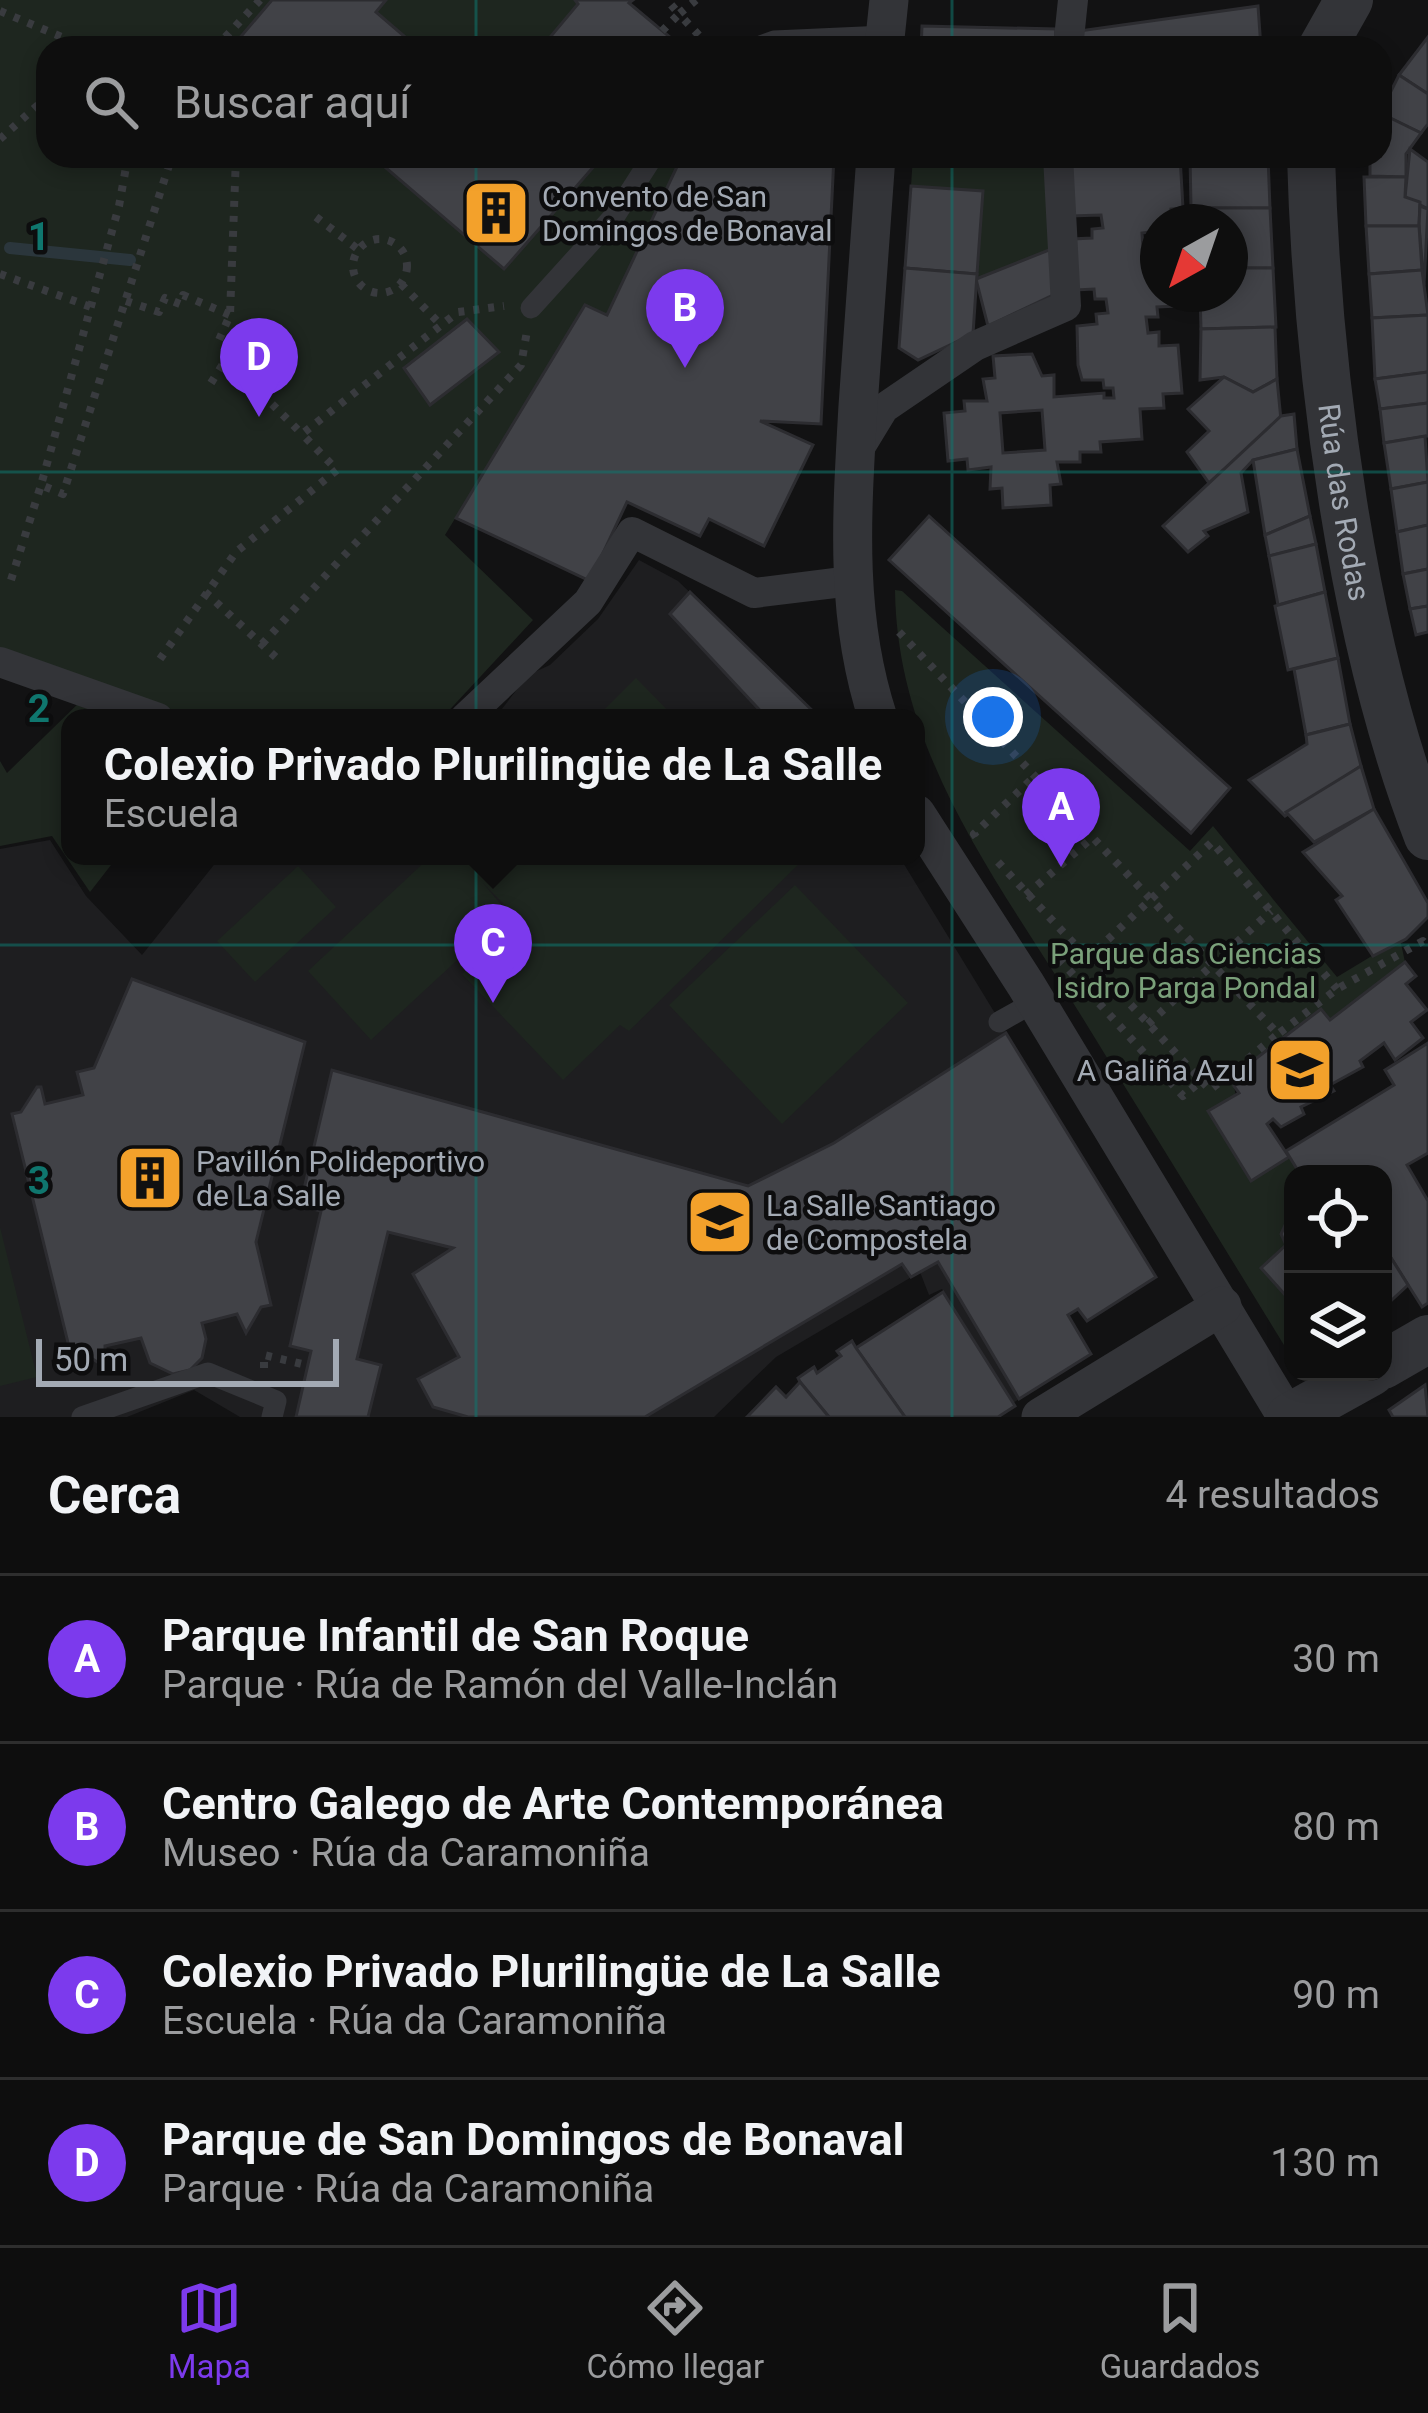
<!DOCTYPE html>
<html lang="es">
<meta charset="utf-8">
<style>
body{margin:0;font-family:Roboto,sans-serif;background:#171717;color:#f1f3f6}
.controls{position:absolute;right:36px;bottom:36px;display:grid;overflow:hidden;border-radius:24px;box-shadow:0 6px 18px #0003}
.controls button{width:108px;height:108px;display:grid;place-items:center;padding:0;border:0;border-bottom:3px solid #2e2e2e;background:#0e0e0e;color:#f1f3f6;font:60px sans-serif}
.compass{position:absolute;left:1140px;top:204px;width:108px;height:108px;border-radius:50%;background:#0e0e0e;box-shadow:0 6px 18px #0003;rotate:220deg}
.scale{position:absolute;left:36px;bottom:30px;width:303px;box-sizing:border-box;padding-left:12px;border:6px solid #a3aab4;border-top:0;font-size:33px;line-height:42px;white-space:nowrap;color:#a3aab4;-webkit-text-stroke:9px #0d0d0e;paint-order:stroke}
.you{position:absolute;left:993px;top:717px;width:42px;height:42px;margin:-30px;border:9px solid #fff;border-radius:50%;background:#1a73e8;box-shadow:0 0 0 18px #1a73e833}
.badge{display:grid;place-items:center;width:78px;height:78px;border-radius:50%;background:#7c3aed;color:#fff;font-size:39px;font-weight:700}
.pin{position:absolute;translate:-50% -99px;filter:drop-shadow(0 3px 6px #0008)}
.pin::after{content:'';position:absolute;top:63px;width:42px;height:36px;background:inherit;clip-path:polygon(0 0,100% 0,50% 100%)}
.popup{position:absolute;left:61px;top:709px;width:864px;height:156px;box-sizing:border-box;display:grid;place-content:center;border-radius:24px;background:#0e0e0e;filter:drop-shadow(0 3px 9px #0005);font-size:39px;white-space:nowrap;color:#9b9c9e}
.popup b{font-size:45px;color:#f1f3f6}
.popup::after{content:'';position:absolute;left:50%;top:100%;margin-left:-24px;border:24px solid transparent;border-top-color:#0e0e0e}
.list{margin:0;padding:0;list-style:none}
h2{display:flex;justify-content:space-between;align-items:center;height:156px;margin:0;padding:0 48px;font-size:51px}
h2 small{font-size:39px;font-weight:400;color:#9b9c9e}
.list li{display:grid;grid-template-columns:78px 1fr auto;gap:36px;align-items:center;box-sizing:border-box;height:168px;padding:0 48px;border-top:3px solid #2e2e2e}
.list b{display:block;font-size:45px;white-space:nowrap}
.list p{margin:0;font-size:39px;white-space:nowrap;color:#9b9c9e}
.list em{font-size:39px;font-style:normal;color:#9b9c9e}
.icon{flex:none;width:66px;height:66px;fill:none;stroke:currentColor;stroke-width:2;stroke-linecap:round;stroke-linejoin:round}
.map{position:relative;flex:none;width:1428px;height:1417px;overflow:hidden}
.search{position:absolute;background:#0e0e0e;box-shadow:0 6px 18px #0003;left:36px;right:36px;top:36px;height:132px;display:flex;align-items:center;gap:30px;box-sizing:border-box;padding:0 42px;border-radius:36px;color:#9b9c9e;font-size:45px}
.sheet{height:828px;background:#0e0e0e}
nav{display:flex;justify-content:space-around;align-items:center;box-sizing:border-box;height:168px;border-top:3px solid #2e2e2e;background:#0e0e0e;font-size:33px;color:#9b9c9e}
nav a{display:grid;justify-items:center;gap:6px}
nav .on{color:#7c3aed}
.map>svg:first-child{display:block}
.built{fill:#1e1e20}
.green{fill:#1e261f}
.lines{fill:none;stroke-linecap:round;stroke-linejoin:round}
.stream{stroke:#2b363c;stroke-width:12}
.building{fill:#414247;stroke:#2c2c30;stroke-width:3;fill-rule:evenodd}
.path{stroke:#393b3f;stroke-width:8;stroke-dasharray:6 9;stroke-linecap:butt}
.service{stroke:#333438;stroke-width:21}
.pedestrian{stroke:#333438;stroke-width:30}
.minor{stroke:#333438;stroke-width:39}
.tertiary{stroke:#333438;stroke-width:48}
.grid{fill:none;stroke:#0f766e;stroke-width:3;stroke-opacity:0.55}
.labels{text-anchor:middle;dominant-baseline:central;stroke-width:9;stroke-linejoin:round;paint-order:stroke}
.poi-label{font-size:30px;fill:#a3aab4;stroke:#0d0d0e;text-anchor:start}
.street-label{font-size:30px;fill:#a3aab4;stroke:#0d0d0e}
.park-label{font-size:30px;fill:#7aa07a;stroke:#0d0d0e}
.grid-label{font-size:39px;text-anchor:middle;font-weight:bold;fill:#0f766e;stroke:#0d0d0e;stroke-width:9;stroke-linejoin:round;paint-order:stroke}
</style>
<div class="map">
<svg width="1428" height="1417" viewBox="0 0 1428 1417">
<rect width="100%" height="100%" fill="#121213"/>
<!-- built -->
<g class="built">
<path d="M639,560L678,581L820,718H495L528,675L550,665L598,619Z"/>
<path d="M50,840L86,896L142,955L221,856H899L1156,1277L1087,1321L1078,1309L1069,1314L1091,1354L1013,1403L942,1289L929,1295L920,1272L776,1357L714,1417H240L194,1390L127,1417H0V849Z"/>
</g>
<!-- green -->
<g class="green">
<path d="M0,0H272L238,40L246,48H48V156H688L607,315L585,305L445,535L533,620L442,718H185L0,649Z"/>
<path d="M386,0H574L578,4L541,48H418L376,12Z"/>
<path d="M913,156H1046L1054,248L976,279L983,191L911,186Z"/>
<path d="M895,590L902,591L1190,851L1213,826L1337,977L1400,939L1405,962L1330,1020L1321,1009L1238,1073L1242,1080L1234,1086L1251,1180L1289,1157L1300,1174H1293V1208L1281,1234L1286,1245L1261,1268L1287,1296L1293,1291V1360C1223,1245 1152,1131 1082,1017C998,881 897,754 895,590Z"/>
<path d="M636,678L675,718H596Z"/>
<path d="M84,698L131,718H70V856H118L90,892L52,836L0,846V761L7,773Z"/>
<path d="M431,856H807L629,1031L620,1025L563,1080L462,974L519,919L483,883L508,913L371,1040L308,971Z"/>
<path d="M298,866L336,907L255,982L217,941Z"/>
<path d="M795,885L908,1003L782,1124L669,1005Z"/>
<path d="M0,1227L37,1377L0,1386Z"/>
</g>
<g class="lines">
<!-- stream -->
<path class="stream" d="M10,248L130,260"/>
</g>
<!-- building -->
<g class="building">
<path d="M272,0H386L376,12L418,48H246L237,41Z"/>
<path d="M575,0H633L629,3L683,48H541L578,4Z"/>
<path d="M1258,6L1261,48H1077L1079,31Z"/>
<path d="M922,26L1056,29L1055,48H921Z"/>
<path d="M1428,37V94L1399,75Z"/>
<path d="M1399,75L1428,94V124L1421,133L1380,113Z"/>
<path d="M1380,113L1421,133L1406,154V177L1370,176V156H1380Z"/>
<path d="M1410,149L1428,162V209L1405,197Z"/>
<path d="M372,156H603L504,269Z"/>
<path d="M682,156H834L821,424L760,421L813,445L764,546L709,519L700,536L627,502L590,581L456,518L585,305L607,315Z"/>
<path d="M1145,156H1180L1183,208L1171,209L1172,222H1158V231L1142,233L1143,249L1154,248L1158,259V294H1177L1178,306L1157,307L1158,317H1146L1148,333L1159,332V346L1178,345L1182,393L1163,394L1164,408L1140,409L1142,439L1100,442L1101,452H1080V462H1057L1061,484L1050,485L1051,505L1003,508L1002,488L990,489L991,467L968,470L967,459L948,461L944,413L965,411L964,401H987L983,379L995,378L993,356L1032,354L1042,376L1054,375V397L1104,393V398H1114L1113,388H1104L1103,380H1082L1078,365L1077,326L1097,324L1096,314L1108,313L1106,299H1095L1094,289L1076,290L1072,239L1092,238V229L1103,228L1101,215L1071,216L1068,163ZM1042,410L1045,450L1003,453L1000,413Z"/>
<path d="M1190,156H1268L1270,208H1191Z"/>
<path d="M1364,177H1406L1405,197L1420,202L1419,226H1366Z"/>
<path d="M911,186L983,191L977,274L905,268Z"/>
<path d="M1420,206L1428,209L1424,285L1419,226Z"/>
<path d="M1191,208H1270L1273,268H1230V222H1192Z"/>
<path d="M1366,226H1419L1422,270L1369,274Z"/>
<path d="M1054,248L1053,295L988,326L976,279Z"/>
<path d="M905,268L977,274L973,334L918,360L899,348Z"/>
<path d="M1230,268H1273L1276,327L1201,329L1200,294H1230Z"/>
<path d="M1422,270L1428,315L1372,318L1369,274Z"/>
<path d="M1428,315V372L1375,379L1372,318Z"/>
<path d="M467,319L499,352L430,405L404,368Z"/>
<path d="M1275,327L1277,379L1253,392L1224,377L1200,380L1201,329Z"/>
<path d="M1428,372V403L1380,409L1375,379Z"/>
<path d="M1224,377L1253,392L1277,379L1281,420L1209,483L1187,452L1209,431L1188,409Z"/>
<path d="M1428,403V436L1384,443L1380,409Z"/>
<path d="M1294,414L1297,449L1253,460L1241,473L1248,512L1204,531L1208,536L1188,552L1163,526L1281,416Z"/>
<path d="M1425,436L1428,482L1391,489L1384,443Z"/>
<path d="M1297,449L1310,516L1265,535L1253,460Z"/>
<path d="M1428,482V525L1397,532L1391,489Z"/>
<path d="M929,516L1230,788L1191,833L889,560Z"/>
<path d="M1310,516L1316,544L1269,556L1265,535Z"/>
<path d="M1428,525V569L1403,574L1397,532Z"/>
<path d="M1316,544L1325,592L1278,605L1269,556Z"/>
<path d="M1428,569V606L1410,609L1403,574Z"/>
<path d="M690,592L820,718H767L670,614Z"/>
<path d="M1325,592L1338,658L1288,670L1275,606Z"/>
<path d="M1428,606V632L1416,635L1410,609Z"/>
<path d="M1338,658L1350,724L1306,735L1294,669Z"/>
<path d="M1350,724L1361,766L1285,816L1249,780L1307,744L1306,735Z"/>
<path d="M1361,766L1374,809L1314,842L1286,812Z"/>
<path d="M1374,809L1428,903V917L1406,939L1373,956L1336,900L1342,896L1303,852Z"/>
<path d="M1405,962L1416,976L1406,984L1427,1010L1411,1022L1423,1038L1395,1060L1384,1043L1360,1061L1363,1067L1330,1085L1334,1091L1301,1107L1304,1114L1281,1127L1273,1119L1267,1124L1289,1157L1251,1181L1208,1111L1239,1093L1234,1086L1242,1080L1237,1073L1321,1009L1330,1020Z"/>
<path d="M132,979L305,1042L256,1242L271,1305L261,1307L246,1333L237,1314L202,1323L206,1339L202,1358L190,1370L173,1374L150,1363L141,1338L105,1346V1367L82,1352L71,1355L12,1114L21,1112L37,1087H41L45,1104L83,1095L77,1072L94,1068Z"/>
<path d="M1006,1033L1156,1277L1087,1321L1078,1309L1068,1315L1091,1354L1019,1399L938,1262L911,1277L902,1264L645,1417H468L433,1407L418,1379L459,1357L413,1274L453,1248L388,1232L357,1359L381,1365L368,1417H296L311,1351L290,1346L321,1211L300,1206L332,1070L748,1186L834,1143Z"/>
<path d="M1428,1043V1153L1407,1165L1428,1201V1303L1422,1307L1383,1245V1174H1300L1286,1151L1394,1085L1385,1070Z"/>
<path d="M1293,1208V1291L1287,1297L1261,1268L1286,1245L1281,1234Z"/>
<path d="M1383,1245L1408,1285L1383,1308Z"/>
<path d="M943,1292L1015,1406L998,1417H905L856,1348Z"/>
<path d="M852,1341L856,1348L905,1417H829L800,1382L798,1378L814,1367L817,1373L841,1356L837,1351Z"/>
<path d="M800,1382L829,1417H747L776,1387L786,1397Z"/>
<path d="M1425,1385L1428,1417H1393L1389,1410Z"/>
</g>
<g class="lines">
<!-- path -->
<g class="path">
<path d="M696,0L679,14L707,44L704,48"/>
<path d="M0,11L88,48"/>
<path d="M662,31L679,14L667,0"/>
<path d="M215,48L260,0"/>
<path d="M0,139L48,96"/>
<path d="M128,156L119,206L41,485L63,494L172,156"/>
<path d="M236,156L230,315L219,340L242,374L302,434"/>
<path d="M316,217L359,250"/>
<circle cx="380" cy="266" r="27"/>
<path d="M0,274L91,307"/>
<path d="M401,284L440,324"/>
<path d="M126,301L159,312L165,298L180,304L183,295L230,315"/>
<path d="M211,383L228,356"/>
<path d="M11,580L41,485"/>
<path d="M205,592L281,662"/>
<path d="M899,632L1278,1034L1337,989L1423,941L1428,947"/>
<path d="M262,644L521,365L527,331"/>
<path d="M160,659L236,552L337,470L302,434L458,312L504,306"/>
<path d="M976,837L974,834L1035,776"/>
<path d="M998,862L1210,1090L1278,1034"/>
<path d="M1026,895L1092,838"/>
<path d="M1059,959L1183,1096L1201,1081"/>
<path d="M1086,960L1212,842L1337,989"/>
<path d="M1148,1024L1271,911"/>
<path d="M264,1368V1355L302,1364"/>
</g>
<!-- service -->
<g class="service">
<path d="M755,48L774,41L885,36"/>
<path d="M531,308L616,214L653,156"/>
<path d="M999,1022L1036,1001"/>
<path d="M82,1417L208,1373L276,1401L272,1417"/>
</g>
<!-- pedestrian -->
<g class="pedestrian">
<path d="M1068,48L1073,0"/>
<path d="M856,454L884,408L975,346L1066,306L1058,156"/>
<path d="M0,662L158,718"/>
<path d="M465,718L588,602L632,532L754,593L851,581"/>
</g>
<!-- minor -->
<g class="minor">
<path d="M884,48L889,0"/>
<path d="M876,156C870,239 864,323 858,406C852,512 844,615 878,718"/>
<path d="M916,814L1026,985L1287,1417"/>
<path d="M1041,1417L1222,1306"/>
</g>
<!-- tertiary -->
<g class="tertiary">
<path d="M1322,48L1349,0"/>
<path id="s1" d="M1311,156C1317,369 1351,638 1428,836"/>
<path d="M1383,1365L1428,1339"/>
<path d="M1290,1417L1371,1372"/>
</g>
</g>
<!-- grid -->
<path class="grid" d="M476,0V48M952,0V48M476,156V1417M952,156V1417M0,472H1428M0,945H1428"/>
<!-- icons -->
<defs>
<g id="building-square" transform="scale(3.45)"><rect x="-9" y="-9" width="18" height="18" rx="4" fill="#f3a12b" stroke="#0d0d0e"/><path d="M-4-6H4V6H1V3H-1V6H-4ZM-2.5-4.3h1.7v1.8h-1.7ZM.8-4.3h1.7v1.8H.8ZM-2.5-1h1.7V.8h-1.7ZM.8-1h1.7V.8H.8Z" fill="#111"/></g>
<g id="school-square" transform="scale(3.45)"><rect x="-9" y="-9" width="18" height="18" rx="4" fill="#f3a12b" stroke="#0d0d0e"/><path d="M0-5L7-2L0 1L-7-2ZM-4 1L0 2.5L4 1V4Q0 6-4 4Z" fill="#111"/></g>
</defs>
<g fill-rule="evenodd">
<use href="#building-square" x="496" y="213"/>
<use href="#school-square" x="1300" y="1070"/>
<use href="#building-square" x="150" y="1178"/>
<use href="#school-square" x="720" y="1222"/>
</g>
<g class="labels">
<!-- poi labels -->
<g class="poi-label">
<text x="542" y="196">Convento de San<tspan x="542" dy="34">Domingos de Bonaval</tspan></text>
<text x="1254" y="1070" text-anchor="end">A Galiña Azul</text>
<text x="196" y="1161">Pavillón Polideportivo<tspan x="196" dy="34">de La Salle</tspan></text>
<text x="766" y="1205">La Salle Santiago<tspan x="766" dy="34">de Compostela</tspan></text>
</g>
<!-- street labels -->
<g class="street-label">
<text stroke="none"><textPath href="#s1" startOffset="348">Rúa das Rodas</textPath></text>
</g>
<!-- park labels -->
<g class="park-label">
<text x="1186" y="953">Parque das Ciencias<tspan x="1186" dy="34">Isidro Parga Pondal</tspan></text>
</g>
</g>
<g class="grid-label">
<text x="39" y="250">1</text>
<text x="39" y="722">2</text>
<text x="39" y="1194">3</text>
</g>
</svg>
<div class="controls">
<button><svg class="icon" aria-label="locate" viewBox="0 0 24 24"><circle cx="12" cy="12" r="6"/><path d="M12 2v4M12 18v4M2 12h4M18 12h4"/></svg></button>
<button><svg class="icon" aria-label="layers" viewBox="0 0 24 24"><path d="M12 4l9 5-9 5-9-5zM3 14l9 5 9-5"/></svg></button>
</div>
<svg class="compass" viewBox="-18 -18 36 36"><path d="M0-13l5 13h-10z" fill="#e53935"/><path d="M0 13l5-13h-10z" fill="#9b9c9e"/></svg>
<div class="scale">50 m</div>
<div class="you"></div>
<div class="pin badge" style="left:1061px;top:867px">A</div>
<div class="pin badge" style="left:685px;top:368px">B</div>
<div class="pin badge" style="left:493px;top:1003px">C</div>
<div class="popup"><b>Colexio Privado Plurilingüe de La Salle</b>Escuela</div>
<div class="pin badge" style="left:259px;top:417px">D</div>
<div class="search"><svg class="icon" aria-label="search" viewBox="0 0 24 24"><circle cx="10" cy="10" r="6"/><path d="M15 15l6 6"/></svg>Buscar aquí</div>
</div>
<section class="sheet">
<h2>Cerca<small>4 resultados</small></h2>
<ul class="list">
<li><span class="badge">A</span><div><b>Parque Infantil de San Roque</b><p>Parque · Rúa de Ramón del Valle-Inclán</p></div><em>30 m</em></li>
<li><span class="badge">B</span><div><b>Centro Galego de Arte Contemporánea</b><p>Museo · Rúa da Caramoniña</p></div><em>80 m</em></li>
<li><span class="badge">C</span><div><b>Colexio Privado Plurilingüe de La Salle</b><p>Escuela · Rúa da Caramoniña</p></div><em>90 m</em></li>
<li><span class="badge">D</span><div><b>Parque de San Domingos de Bonaval</b><p>Parque · Rúa da Caramoniña</p></div><em>130 m</em></li>
</ul>
</section>
<nav>
<a class="on"><svg class="icon" aria-label="map" viewBox="0 0 24 24"><path d="M3 6l6-2 6 2 6-2v14l-6 2-6-2-6 2zM9 4v14M15 6v14"/></svg>Mapa</a>
<a><svg class="icon" aria-label="directions" viewBox="0 0 24 24"><path d="M12 3l9 9-9 9-9-9zM9 14v-3h6M13 9l2 2-2 2"/></svg>Cómo llegar</a>
<a><svg class="icon" aria-label="saved" viewBox="0 0 24 24"><path d="M7 4h10v16l-5-4-5 4z"/></svg>Guardados</a>
</nav>
